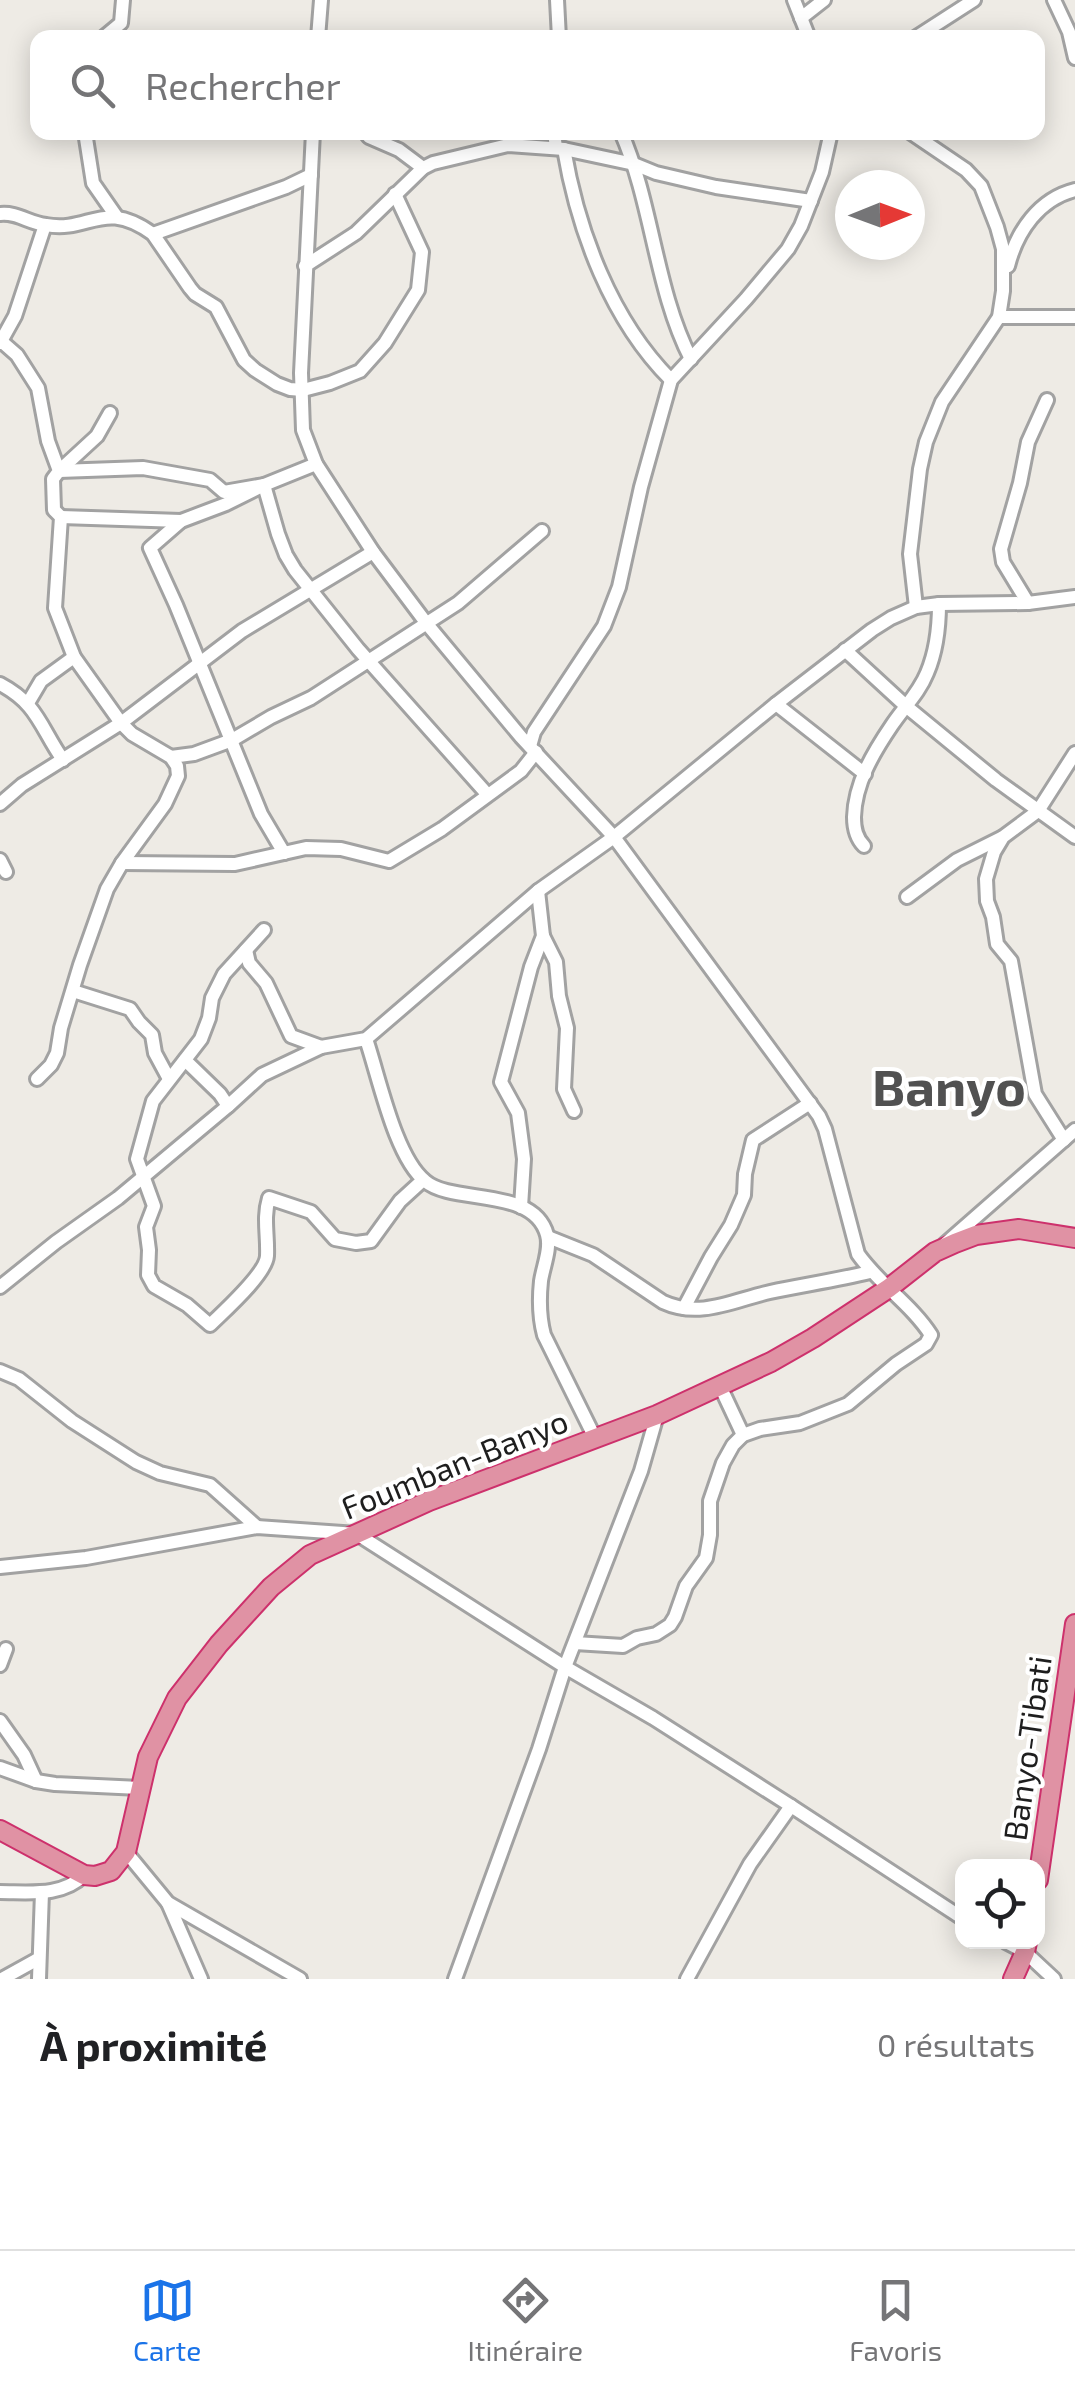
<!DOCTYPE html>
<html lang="fr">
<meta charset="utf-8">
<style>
body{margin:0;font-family:"Exo 2",sans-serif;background:#f2f2f2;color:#202124}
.controls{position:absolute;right:30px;bottom:30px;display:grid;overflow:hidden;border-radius:20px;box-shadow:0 5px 25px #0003}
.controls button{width:90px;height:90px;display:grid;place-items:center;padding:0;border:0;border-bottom:2px solid #e0e0e0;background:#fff;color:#202124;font:50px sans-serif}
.compass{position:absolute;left:835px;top:170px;width:90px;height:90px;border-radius:50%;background:#fff;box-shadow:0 5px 25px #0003;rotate:89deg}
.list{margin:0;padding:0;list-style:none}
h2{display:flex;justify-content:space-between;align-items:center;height:130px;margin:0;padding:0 40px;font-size:42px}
h2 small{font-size:32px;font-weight:400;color:#757577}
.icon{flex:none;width:55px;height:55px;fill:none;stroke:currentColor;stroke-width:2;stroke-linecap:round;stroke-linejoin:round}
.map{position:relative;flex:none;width:1075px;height:1979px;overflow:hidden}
.search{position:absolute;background:#fff;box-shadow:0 5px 25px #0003;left:30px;right:30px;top:30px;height:110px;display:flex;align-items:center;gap:25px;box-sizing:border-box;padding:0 35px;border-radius:20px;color:#757577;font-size:38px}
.sheet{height:270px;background:#fff}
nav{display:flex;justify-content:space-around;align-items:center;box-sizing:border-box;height:140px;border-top:2px solid #e0e0e0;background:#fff;font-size:28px;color:#757577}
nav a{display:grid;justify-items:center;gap:5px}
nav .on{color:#1a73e8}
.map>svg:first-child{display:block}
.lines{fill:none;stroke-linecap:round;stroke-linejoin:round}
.minor-casing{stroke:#a2a2a2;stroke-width:18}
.highway-casing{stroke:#cd316c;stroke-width:22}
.minor{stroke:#fff;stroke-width:12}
.highway{stroke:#e092a4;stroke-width:18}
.labels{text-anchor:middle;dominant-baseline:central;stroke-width:8;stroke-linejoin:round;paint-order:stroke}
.street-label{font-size:32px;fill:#1e1e1e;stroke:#fff}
.town-label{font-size:52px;font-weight:bold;fill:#515151;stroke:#fff}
</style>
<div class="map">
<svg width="1075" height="1979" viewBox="0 0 1075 1979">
<rect width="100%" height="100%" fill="#eeebe5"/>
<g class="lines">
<!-- minor casing -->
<g class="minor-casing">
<g id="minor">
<path d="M557,0L559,38"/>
<path d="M794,0L809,38"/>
<path d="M1054,0L1069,32L1075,58"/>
<path d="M801,18L824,0"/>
<path d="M103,38L121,23L123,0"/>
<path d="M318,38L321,0"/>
<path d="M915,38L974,0"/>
<path d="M85,132L93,183L116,216"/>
<path d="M313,132L301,373L303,430L316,464L373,552L427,624L521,737L614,837L819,1116L825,1129L858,1254C879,1284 912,1305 931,1335L926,1344L896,1364L848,1404L800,1423L760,1429L743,1435L733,1445L723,1463L710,1501V1535L706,1558L686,1586L675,1617L670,1625L656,1634L637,1638L623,1646L575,1643"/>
<path d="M365,132L369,137L399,150L423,168"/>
<path d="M554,132L556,148"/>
<path d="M621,132C653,205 655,289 691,359"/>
<path d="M910,132L966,170L981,186L997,227L1003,249V291L999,317L942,402L926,442L920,469L910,554L916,607"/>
<path d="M564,149C578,231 611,320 671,380"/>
<path d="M0,214C17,212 29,223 46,225C90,233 103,198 153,234L190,288L195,294L216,307L244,360L255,370L277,384L290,389L303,390L330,383L360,371L385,343L418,290L422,252L395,194"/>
<path d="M153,234L286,187L311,175"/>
<path d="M305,266L356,233L423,168L433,163L508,145L564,149L634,164L656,173L716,187L811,201"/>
<path d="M1008,266C1017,231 1039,199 1075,190"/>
<path d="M999,317H1075"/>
<path d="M1,341L17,355L38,388L48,441L59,471L53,479L54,510L61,517L55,608L74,657L121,723L132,734L171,757L177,766L178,776L165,804L122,863L107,889L80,965L61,1028L57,1053L51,1065L37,1079"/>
<path d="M0,343L15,316L45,225"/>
<path d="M59,471L143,468L210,480L224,492L264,485L278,534L286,555L295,570L358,649L487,794"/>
<path d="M59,471L97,436L110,413"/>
<path d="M61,517L181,521L226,504L264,485L316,464"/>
<path d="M181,521L150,548L176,605L261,814L284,853"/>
<path d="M1028,603L1003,562L1001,549L1020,483L1028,442L1047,400"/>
<path d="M845,650L907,707L996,780L1075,837"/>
<path d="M0,684C38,704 40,727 63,760"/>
<path d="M28,703L41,681L74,657"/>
<path d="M776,704L865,774"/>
<path d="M530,746L534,732L604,626L619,587L641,487L671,380L746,299L788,249L801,226L822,172L831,132"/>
<path d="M171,757L194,754L232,740L271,717L311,698L458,603L542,531"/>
<path d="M0,804L22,785L121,723L242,631L373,552"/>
<path d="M864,846C856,838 854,829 854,817C855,783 873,753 892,725C904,707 919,693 927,673C936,652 939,626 939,604"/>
<path d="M0,860L6,872"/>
<path d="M122,863L235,864L306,848L341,849L389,861L442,829L521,771L536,752"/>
<path d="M907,897L957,860L1001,838"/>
<path d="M264,930L224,974L212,998L209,1018L201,1039L153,1101L137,1159L154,1206L146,1227L149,1250L148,1275L154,1286L187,1305L210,1325C224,1311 266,1274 267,1256C268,1235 263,1218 269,1198L311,1212L335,1239L356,1243L371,1241L400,1201L423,1180"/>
<path d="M543,936L556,962L559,996L567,1028L564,1089L574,1111"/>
<path d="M246,950L249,963L266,983L291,1036L321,1047"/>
<path d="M73,991L130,1009L139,1022L152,1035L155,1053L169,1079"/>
<path d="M366,1039C379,1077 395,1157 425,1181C453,1205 534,1186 547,1235C551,1249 543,1267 541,1281C539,1300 539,1316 544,1335L595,1438"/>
<path d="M185,1060L220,1094L228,1106"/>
<path d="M1064,1140L1035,1094L1011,961L997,944L993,917L987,901L986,879L994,852L1003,837L1038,811L1075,753"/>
<path d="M521,1207L524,1159L518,1113L501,1082L531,967L543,936L538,891"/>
<path d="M548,1237L593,1255L663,1302C700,1319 734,1300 770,1292C803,1285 837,1280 870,1272"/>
<path d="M945,1244L1075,1130"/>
<path d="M0,1287L56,1242L118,1198L228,1106L262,1075L321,1047L366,1039L538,891L614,837L776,704L872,630L891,618L916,607L939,604L1028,603L1075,597"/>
<path d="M684,1308L711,1257L731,1225L744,1195L745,1174L753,1140L810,1103"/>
<path d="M0,1371L19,1379L72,1421L136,1462L160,1473L210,1485L257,1527"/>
<path d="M720,1386L743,1435"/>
<path d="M0,1567L86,1558L257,1527L357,1534L565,1667L653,1718L791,1806L962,1918"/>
<path d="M0,1665L6,1649"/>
<path d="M0,1721L24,1755L36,1781"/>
<path d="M0,1768L36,1781L55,1784L140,1788"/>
<path d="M126,1852L168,1903L300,1979"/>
<path d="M0,1892C29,1892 62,1897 84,1875"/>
<path d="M168,1903L201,1979"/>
<path d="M1006,1942L1025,1952L1054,1979"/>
<path d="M2,1979L38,1959"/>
<path d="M39,1979L42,1892"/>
<path d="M455,1979L539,1749L565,1667L641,1471L657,1415"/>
<path d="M687,1979L750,1864L791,1806"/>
</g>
</g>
<!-- highway casing -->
<g class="highway-casing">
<g id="highway">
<path d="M0,1830L84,1875L95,1876L111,1871L126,1852L148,1757L177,1698L219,1644L271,1587L310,1555L429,1501L657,1415L771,1362L813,1338L889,1288L935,1252L955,1243L976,1235L1019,1229L1075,1238"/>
<path d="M1038,1880L1075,1624"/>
<path d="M1013,1979L1025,1952L1027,1942"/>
</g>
</g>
<!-- minor -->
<use href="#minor" class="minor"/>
<!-- highway -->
<use href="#highway" class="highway"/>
</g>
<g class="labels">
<!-- street labels -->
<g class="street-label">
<text transform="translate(454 1463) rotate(-22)">Foumban-Banyo</text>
<text transform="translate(1026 1748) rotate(-82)">Banyo-Tibati</text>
</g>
<!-- town labels -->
<g class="town-label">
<text x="949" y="1085">Banyo</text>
</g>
</g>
</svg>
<div class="controls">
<button><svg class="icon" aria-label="locate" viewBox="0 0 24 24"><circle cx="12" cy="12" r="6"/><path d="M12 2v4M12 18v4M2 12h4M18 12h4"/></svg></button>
</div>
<svg class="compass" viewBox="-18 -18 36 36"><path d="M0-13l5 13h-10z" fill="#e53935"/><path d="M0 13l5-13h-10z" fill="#757577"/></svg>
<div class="search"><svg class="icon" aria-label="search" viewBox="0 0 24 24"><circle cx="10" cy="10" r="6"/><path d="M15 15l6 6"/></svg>Rechercher</div>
</div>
<section class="sheet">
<h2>À proximité<small>0 résultats</small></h2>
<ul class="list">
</ul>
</section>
<nav>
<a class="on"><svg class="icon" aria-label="map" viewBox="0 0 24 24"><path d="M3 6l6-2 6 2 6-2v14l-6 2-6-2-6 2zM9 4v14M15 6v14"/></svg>Carte</a>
<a><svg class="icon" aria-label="directions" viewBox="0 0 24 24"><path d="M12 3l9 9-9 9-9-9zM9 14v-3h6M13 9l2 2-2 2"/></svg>Itinéraire</a>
<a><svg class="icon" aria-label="saved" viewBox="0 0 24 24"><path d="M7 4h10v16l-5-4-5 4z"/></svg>Favoris</a>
</nav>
